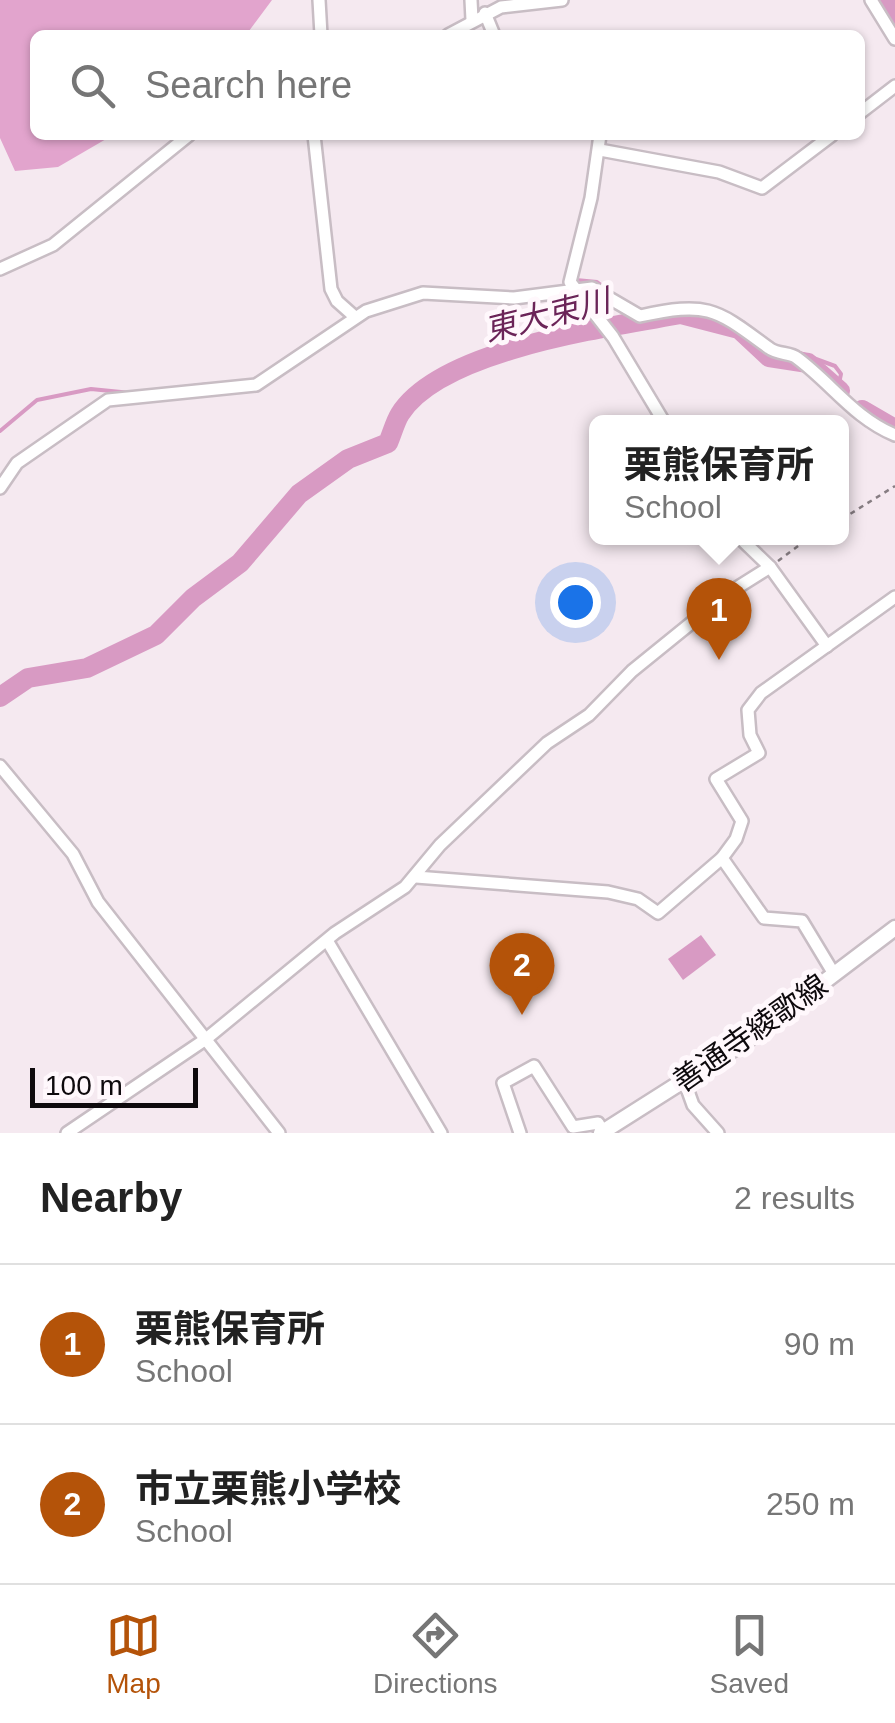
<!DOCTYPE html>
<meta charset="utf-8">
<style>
body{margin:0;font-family:Arial,"Noto Sans JP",sans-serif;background:#f2f2f2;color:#222}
.scale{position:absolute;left:30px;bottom:25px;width:168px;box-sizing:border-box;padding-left:10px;border:5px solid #0e0a0d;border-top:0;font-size:28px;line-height:35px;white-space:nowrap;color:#0e0a0d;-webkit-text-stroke:8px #fff8fc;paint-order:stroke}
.you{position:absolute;left:575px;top:602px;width:35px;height:35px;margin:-25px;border:8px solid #fff;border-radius:50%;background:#1a73e8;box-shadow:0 0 0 15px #1a73e833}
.badge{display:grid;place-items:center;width:65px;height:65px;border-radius:50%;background:#b45309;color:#fff;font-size:32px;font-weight:700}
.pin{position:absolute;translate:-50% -82px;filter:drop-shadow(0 2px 5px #0008)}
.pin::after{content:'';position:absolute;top:52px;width:35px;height:30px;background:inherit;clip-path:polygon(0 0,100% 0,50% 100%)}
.popup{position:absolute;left:589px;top:415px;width:260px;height:130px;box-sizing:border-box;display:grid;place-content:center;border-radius:15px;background:#fff;filter:drop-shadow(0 2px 8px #0005);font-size:32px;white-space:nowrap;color:#767676}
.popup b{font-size:38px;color:#222}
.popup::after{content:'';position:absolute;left:50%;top:100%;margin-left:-20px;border:20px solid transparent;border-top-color:#fff}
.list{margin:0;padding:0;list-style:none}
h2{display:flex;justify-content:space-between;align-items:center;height:130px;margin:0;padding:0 40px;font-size:42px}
h2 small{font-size:32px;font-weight:400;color:#767676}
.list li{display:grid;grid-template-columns:65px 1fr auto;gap:30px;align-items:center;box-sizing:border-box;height:160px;padding:0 40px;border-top:2px solid #e0e0e0}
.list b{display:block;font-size:38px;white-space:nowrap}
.list p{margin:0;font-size:32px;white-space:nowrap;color:#767676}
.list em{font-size:32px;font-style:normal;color:#767676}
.icon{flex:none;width:55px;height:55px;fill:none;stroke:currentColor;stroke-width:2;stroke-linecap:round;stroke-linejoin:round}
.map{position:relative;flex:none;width:895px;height:1133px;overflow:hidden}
.search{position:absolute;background:#fff;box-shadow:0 2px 8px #0004;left:30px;right:30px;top:30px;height:110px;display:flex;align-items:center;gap:25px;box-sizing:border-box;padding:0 35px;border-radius:15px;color:#767676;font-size:38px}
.sheet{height:450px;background:#fff}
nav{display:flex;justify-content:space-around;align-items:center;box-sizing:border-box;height:140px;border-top:2px solid #e0e0e0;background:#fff;font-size:28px;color:#767676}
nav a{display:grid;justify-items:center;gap:5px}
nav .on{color:#b45309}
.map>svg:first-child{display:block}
.forest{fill:#e2a4cd}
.water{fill:#d89ac3}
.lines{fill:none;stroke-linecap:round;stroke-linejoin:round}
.stream{stroke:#d89ac3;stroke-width:4}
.river{stroke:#d89ac3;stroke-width:20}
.minor-casing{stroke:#c8bdc4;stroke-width:16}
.major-casing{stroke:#c8bdc4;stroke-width:19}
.path{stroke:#867d82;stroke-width:2.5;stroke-dasharray:5 5;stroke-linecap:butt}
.minor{stroke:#fff;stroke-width:11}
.major{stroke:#fff;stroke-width:14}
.labels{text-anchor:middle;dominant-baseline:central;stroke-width:10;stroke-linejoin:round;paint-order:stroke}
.street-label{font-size:30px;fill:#0e0a0d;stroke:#fff8fc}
.water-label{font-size:32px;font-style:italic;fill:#6b2458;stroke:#fff8fc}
</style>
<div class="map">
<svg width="895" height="1133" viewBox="0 0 895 1133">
<rect width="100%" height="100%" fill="#f5e9f0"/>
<!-- forest -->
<path class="forest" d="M0,0H272L246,35H35V135H113L58,167L15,171L0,138Z"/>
<!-- water -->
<path class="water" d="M701,935L716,955L683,980L668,959Z"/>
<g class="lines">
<!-- stream -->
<g class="stream">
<path d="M576,280L597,282L618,298"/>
<path d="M428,289L463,290"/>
<path d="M725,313L763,337"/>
<path d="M545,341L570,296"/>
<path d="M797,352L835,366L841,374L838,388"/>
<path d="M184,387L210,384"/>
<path d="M0,431L37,400L91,389L131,393"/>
</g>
<!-- river -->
<g class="river">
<path d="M883,0L895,18"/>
<path d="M862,410L895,429"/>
<path d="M0,697L28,678L87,668L156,635L193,598L240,563L299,494L348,459L388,443C392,434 395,422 400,414C441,349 610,327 681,314L739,329L769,357L808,363L840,391"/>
</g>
<!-- minor casing -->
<g class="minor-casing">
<g id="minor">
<path d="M319,0L321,35"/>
<path d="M471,0L472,20"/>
<path d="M871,0L895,39"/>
<path d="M485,13L494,35"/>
<path d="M448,35L501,7L562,0"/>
<path d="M860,113L895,86"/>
<path d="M314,135L331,289L337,301L355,317"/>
<path d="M600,135L591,198L570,282L613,337L664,422"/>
<path d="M600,150L719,172L762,188L832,135"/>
<path d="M0,269L53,245L189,135"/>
<path d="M0,488L17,463L108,400L256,385L366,311L423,293L514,298L592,288L640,316C709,301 716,309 769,348C778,355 790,352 797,358C832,384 854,418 895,435"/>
<path d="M740,538L770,567L827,646"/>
<path d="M0,766L73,854L98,902L279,1133"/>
<path d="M416,877L608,892L638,899L658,913L722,858"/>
<path d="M328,942L441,1133"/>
<path d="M834,974L802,921L764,918L722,858L736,839L742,821L716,779L759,753L750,735L748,710L761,693L895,597"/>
<path d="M684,1080L693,1105L718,1133"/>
<path d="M67,1133L206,1039L335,933L405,887L440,845L547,743L589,715L632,671L727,594L770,567"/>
<path d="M520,1133L503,1083L534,1066L573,1127L598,1123L603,1132"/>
</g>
</g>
<!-- major casing -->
<g class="major-casing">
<path id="major" d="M601,1133L746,1041L895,928"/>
</g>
<!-- path -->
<g class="path">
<path d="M842,519L895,486"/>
<path d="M778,561L809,538"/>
</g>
<!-- minor -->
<use href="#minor" class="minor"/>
<!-- major -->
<use href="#major" class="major"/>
</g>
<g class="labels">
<!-- street labels -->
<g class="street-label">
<text transform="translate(750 1033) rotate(-35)">善通寺綾歌線</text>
</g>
<!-- water labels -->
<g class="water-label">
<text transform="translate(547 315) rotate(-14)">東大束川</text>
</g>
</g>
</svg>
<div class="scale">100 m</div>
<div class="you"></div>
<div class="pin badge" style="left:719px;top:660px">1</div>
<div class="popup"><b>栗熊保育所</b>School</div>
<div class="pin badge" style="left:522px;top:1015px">2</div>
<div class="search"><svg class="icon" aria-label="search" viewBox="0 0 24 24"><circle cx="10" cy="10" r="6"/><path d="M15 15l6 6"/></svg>Search here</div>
</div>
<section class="sheet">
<h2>Nearby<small>2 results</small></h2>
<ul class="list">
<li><span class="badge">1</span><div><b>栗熊保育所</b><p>School</p></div><em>90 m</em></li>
<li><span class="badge">2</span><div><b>市立栗熊小学校</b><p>School</p></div><em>250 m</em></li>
</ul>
</section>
<nav>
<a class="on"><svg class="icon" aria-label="map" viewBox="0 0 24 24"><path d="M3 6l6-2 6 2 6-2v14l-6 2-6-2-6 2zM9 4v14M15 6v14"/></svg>Map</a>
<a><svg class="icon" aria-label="directions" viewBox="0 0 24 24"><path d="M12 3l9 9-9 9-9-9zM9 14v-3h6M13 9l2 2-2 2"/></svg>Directions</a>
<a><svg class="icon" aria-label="saved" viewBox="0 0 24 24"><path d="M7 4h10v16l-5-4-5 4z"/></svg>Saved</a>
</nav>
